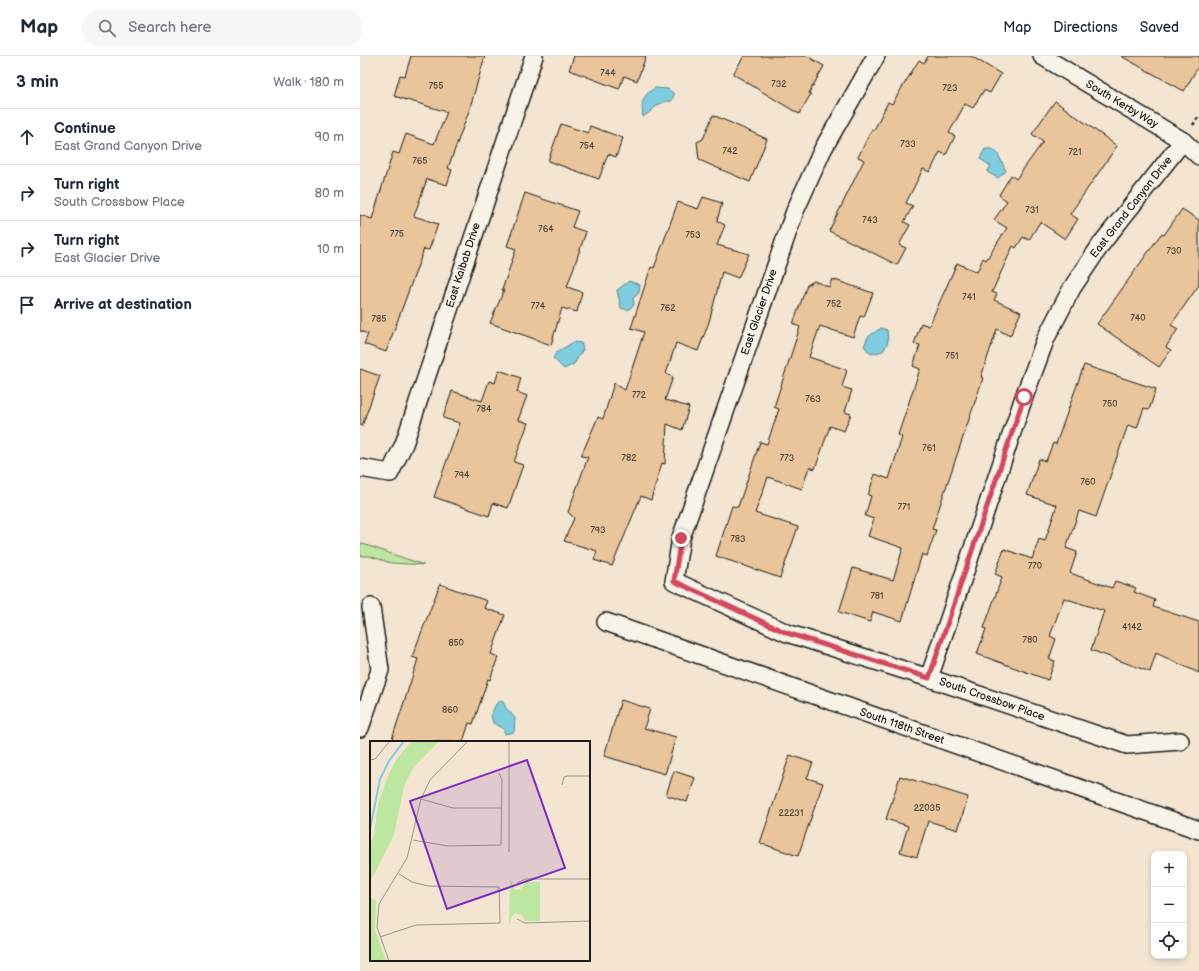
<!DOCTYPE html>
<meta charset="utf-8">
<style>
body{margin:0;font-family:"Balsamiq Sans",sans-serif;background:#f6f6f7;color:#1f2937}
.controls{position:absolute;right:12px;bottom:12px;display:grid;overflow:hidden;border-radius:8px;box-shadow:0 2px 6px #0003}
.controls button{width:36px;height:36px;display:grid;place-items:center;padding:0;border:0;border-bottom:1px solid #e0e1e3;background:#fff;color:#1f2937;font:20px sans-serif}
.stop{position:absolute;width:12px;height:12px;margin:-9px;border:3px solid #d1495b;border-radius:50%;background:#fff}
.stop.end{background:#d1495b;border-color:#fff;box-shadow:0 1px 4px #0008}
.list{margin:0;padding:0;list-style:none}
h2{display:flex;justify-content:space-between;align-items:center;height:52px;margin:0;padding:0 16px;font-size:17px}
h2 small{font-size:13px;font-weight:400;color:#747a83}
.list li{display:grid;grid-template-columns:26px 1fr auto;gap:12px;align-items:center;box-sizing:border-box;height:56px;padding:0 16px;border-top:1px solid #e0e1e3}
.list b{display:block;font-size:15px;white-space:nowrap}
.list p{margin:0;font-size:13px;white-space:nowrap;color:#747a83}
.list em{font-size:13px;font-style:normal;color:#747a83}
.icon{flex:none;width:22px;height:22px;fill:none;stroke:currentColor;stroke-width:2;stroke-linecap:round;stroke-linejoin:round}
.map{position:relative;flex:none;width:839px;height:915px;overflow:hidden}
header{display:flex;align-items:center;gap:24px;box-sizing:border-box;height:56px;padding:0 20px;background:#fff;border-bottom:1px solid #e0e1e3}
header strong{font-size:19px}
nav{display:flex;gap:22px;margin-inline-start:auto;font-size:14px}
.search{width:280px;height:36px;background:#f6f6f7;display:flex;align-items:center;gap:10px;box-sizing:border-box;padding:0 14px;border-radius:16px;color:#747a83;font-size:15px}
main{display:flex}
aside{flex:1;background:#fff}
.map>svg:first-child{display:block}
.green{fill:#bde6a1;stroke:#6c815e}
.water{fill:#80cddf;stroke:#588691}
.building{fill:#eac49a;stroke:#1c1c1c}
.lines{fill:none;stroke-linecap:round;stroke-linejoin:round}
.street-casing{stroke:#1c1c1c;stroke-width:20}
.path{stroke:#1c1c1c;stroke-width:2.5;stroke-dasharray:3 3;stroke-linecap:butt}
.street{stroke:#f7f3e8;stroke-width:17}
.route{stroke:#d1495b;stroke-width:5}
.labels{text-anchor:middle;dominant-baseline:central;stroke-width:3;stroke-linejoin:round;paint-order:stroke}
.number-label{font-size:9px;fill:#50463c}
.street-label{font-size:11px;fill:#1c1c1c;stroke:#f7f3e8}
.inset-river{fill:none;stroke:#80cddf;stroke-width:2}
.inset-road{fill:none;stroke:#9d9589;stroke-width:1}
.view{fill:#7b2cbf;fill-opacity:0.15;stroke:#7b2cbf;stroke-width:2}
.inset-edge{fill:none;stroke:#1c1c1c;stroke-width:2}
</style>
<header>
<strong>Map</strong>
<div class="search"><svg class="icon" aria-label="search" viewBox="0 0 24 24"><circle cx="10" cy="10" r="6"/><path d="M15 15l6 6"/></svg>Search here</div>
<nav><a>Map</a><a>Directions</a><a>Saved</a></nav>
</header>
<main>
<aside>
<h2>3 min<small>Walk · 180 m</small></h2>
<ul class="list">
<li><svg class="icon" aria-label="ahead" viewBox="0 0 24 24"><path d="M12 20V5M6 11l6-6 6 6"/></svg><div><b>Continue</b><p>East Grand Canyon Drive</p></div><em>90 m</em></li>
<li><svg class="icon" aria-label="right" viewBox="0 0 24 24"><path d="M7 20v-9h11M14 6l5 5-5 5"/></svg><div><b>Turn right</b><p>South Crossbow Place</p></div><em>80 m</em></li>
<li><svg class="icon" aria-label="right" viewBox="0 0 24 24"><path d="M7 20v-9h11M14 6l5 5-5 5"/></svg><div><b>Turn right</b><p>East Glacier Drive</p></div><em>10 m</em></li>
<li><svg class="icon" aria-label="arrive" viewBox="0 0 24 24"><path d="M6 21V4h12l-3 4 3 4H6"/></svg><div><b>Arrive at destination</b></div></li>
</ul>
</aside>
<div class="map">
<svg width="839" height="915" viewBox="0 0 839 915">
<rect width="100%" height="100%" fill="#f3e5d1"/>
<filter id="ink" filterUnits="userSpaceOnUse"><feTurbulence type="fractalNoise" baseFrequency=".025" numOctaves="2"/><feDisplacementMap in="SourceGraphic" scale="8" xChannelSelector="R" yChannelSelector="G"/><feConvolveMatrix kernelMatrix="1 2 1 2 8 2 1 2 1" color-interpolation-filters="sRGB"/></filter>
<g filter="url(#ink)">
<!-- green -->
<path class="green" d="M0,487L64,509L31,507L9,500H0Z"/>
<!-- water -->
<g class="water">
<path d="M295,32L308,33L314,38L312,45C299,44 294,54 283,61C281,46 282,40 295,32Z"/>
<path d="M625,93H633L638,98L646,115L638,122L627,116L631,110L620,103Z"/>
<path d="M269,225L280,229L279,237L273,242L274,249L268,254L261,252L257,234Z"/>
<path d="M521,272L527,274L528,286L523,295L511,298L504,290L508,281Z"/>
<path d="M214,286L221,287L223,293L214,308L204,313L193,302L197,296Z"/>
<path d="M142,644L146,652L155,662L154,676L145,678L143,672L133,667L131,659L136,648Z"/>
</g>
<!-- building -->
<g class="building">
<path d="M51,0H125L109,55L88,112L92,114L87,129L67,123L54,160L78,168L69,194L64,193L26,296L4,288L8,278L0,275V159L12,163L33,96L39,98L46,78L74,88L87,56L34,40L40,19L45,20Z"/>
<path d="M214,0H286L277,25L264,20L259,33L209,14Z"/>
<path d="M384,0H447L464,10L449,37L451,38L439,58L373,18Z"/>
<path d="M568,0H611L641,18L630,37L624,34L613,52L605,48L589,77L595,80L586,99L580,96L570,116L563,113L546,147L553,150L544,166L550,169L539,189L546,192L537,209L469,175L504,104L498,101L512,73L514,74L528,46L532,48L559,4L564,7Z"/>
<path d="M761,0H839V9L824,35Z"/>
<path d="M695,45L757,90L710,158L718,163L705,183L680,166L669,184L663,181L656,192L653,190L632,236L637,238L634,244L661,256L650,280L637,273L621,321L623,322L572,473L576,474L567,500L562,498L542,565L513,556L510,566L479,556L493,512L533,524L543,492L508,480L514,463L505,460L511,440L508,439L515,418L529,423L542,381L538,379L560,313L553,310L560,289L554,288L561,267L569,270L597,207L617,216L623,202L626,204L647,172L634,164L647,145L639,139L651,119L656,123L683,86L672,78Z"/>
<path d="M353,59L407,83L390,126L339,104L337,86L343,83Z"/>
<path d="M201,68L228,77L230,70L263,82L256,101L248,98L239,123L188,105Z"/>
<path d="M165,137L218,155L212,171L226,176L207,231L222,236L217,256L202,252L191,289L130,267L144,234H142L156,193L147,190Z"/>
<path d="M343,141L362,147L357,165L365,169L357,189L389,198L378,222L362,216L349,266L338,295L316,287L306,318L313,321L305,344L329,351L322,374L307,368L305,408L302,407L291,444L281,440L252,510L234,504L237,495L204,485L214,462L208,456L228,401L221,400L238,361L243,363L254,327L265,334L284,276L271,272L291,211L294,212L318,146L338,153Z"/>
<path d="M822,153L839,164V229L811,269L818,273L806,291L811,294L799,311L737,268L801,178L804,179Z"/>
<path d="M472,223L513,237L504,261L500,260L493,281L460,270L449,301L487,314L482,331L492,334L485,356L491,358L484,375L470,370L455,413L449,411L442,433L408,421L395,457L438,471L420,522L356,500L372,450L378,451L400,386L407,388L419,353L414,351L440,271L433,268L447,229L454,225L469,231Z"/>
<path d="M724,309L796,333L789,354L784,352L777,372L768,369L736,461L719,455L706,492L717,496L710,517L752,532L755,525L776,532L774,536L795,544L793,551L839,566V617L796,597L790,616L731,594L744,555L704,542L690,580L696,583L689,603L695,605L688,624L617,598L626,573L624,572L642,521L635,518L644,493L672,503L679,483L685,485L697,449L667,439L679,403L686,405L693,387L696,388Z"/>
<path d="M0,313L20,320L2,370L0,369Z"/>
<path d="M139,314L161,322L157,336L167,340L158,364L168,367L154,406L163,409L148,452L133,447L129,460L74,441L100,367L83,362L92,335L122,345L129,325L135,327Z"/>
<path d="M80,528L127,545L124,552L145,559L131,598L138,601L130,624L128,623L113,668L109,667L103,686H31L58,603L52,601Z"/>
<path d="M261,644L290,653L284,672L316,681L305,718L244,700Z"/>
<path d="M430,699L453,707L447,722L463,727L438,800L400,787Z"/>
<path d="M314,715L335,722L327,746L306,739Z"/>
<path d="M540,720L608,741L598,774L568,765L557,801L540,796L548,770L526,763Z"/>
</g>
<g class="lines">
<!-- street casing -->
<g class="street-casing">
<g id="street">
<path d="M516,0L463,93L435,155L321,482L314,525L427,577L569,622L767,689L820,685"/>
<path d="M682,0L823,85L839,100"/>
<path d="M0,412L30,417L44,388L174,0"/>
<path d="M246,566L839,774"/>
<path d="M569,622L664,341L686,282L712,232L742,187L823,85"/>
<path d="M0,672L20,614L11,551"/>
</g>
</g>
<!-- path -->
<path class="path" d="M833,69L839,60"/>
<!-- street -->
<use href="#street" class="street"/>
</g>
</g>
<g class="lines" filter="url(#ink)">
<!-- route -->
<path class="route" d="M321,482L314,525L427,577L569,622L664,341"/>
</g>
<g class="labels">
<!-- number labels -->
<g class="number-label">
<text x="248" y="17">744</text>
<text x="419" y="28">732</text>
<text x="76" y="30">755</text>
<text x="590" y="32">723</text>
<text x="548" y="88">733</text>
<text x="227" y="90">754</text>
<text x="370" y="95">742</text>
<text x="715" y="96">721</text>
<text x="60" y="105">765</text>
<text x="672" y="154">731</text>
<text x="510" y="164">743</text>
<text x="186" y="173">764</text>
<text x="37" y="178">775</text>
<text x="333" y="179">753</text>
<text x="814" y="195">730</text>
<text x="609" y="241">741</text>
<text x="474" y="248">752</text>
<text x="178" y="250">774</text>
<text x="308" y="252">762</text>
<text x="778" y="262">740</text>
<text x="19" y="263">785</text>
<text x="592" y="300">751</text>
<text x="279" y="339">772</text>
<text x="453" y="343">763</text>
<text x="750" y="348">750</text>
<text x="124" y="353">784</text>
<text x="569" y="392">761</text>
<text x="269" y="402">782</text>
<text x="427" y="402">773</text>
<text x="102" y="419">794</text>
<text x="728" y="426">760</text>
<text x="544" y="451">771</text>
<text x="238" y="474">793</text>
<text x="378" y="483">783</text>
<text x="675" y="510">770</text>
<text x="517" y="540">781</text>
<text x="772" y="571">4142</text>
<text x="670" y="584">780</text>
<text x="96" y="587">850</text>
<text x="90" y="654">860</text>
<text x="567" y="752">22035</text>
<text x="431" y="757">22231</text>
</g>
<!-- street labels -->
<g class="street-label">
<text transform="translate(762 48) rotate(31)">South Kerby Way</text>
<text transform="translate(771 151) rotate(-52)">East Grand Canyon Drive</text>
<text transform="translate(103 209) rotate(-72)">East Kaibab Drive</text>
<text transform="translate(399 256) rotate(-71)">East Glacier Drive</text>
<text transform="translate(632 643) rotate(19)">South Crossbow Place</text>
<text transform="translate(542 670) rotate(19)">South 118th Street</text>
</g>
</g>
<!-- overview -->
<g transform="translate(10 685)">
<rect width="220" height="220" fill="#f3e5d1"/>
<path d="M42,0H69L43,27L34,45L24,94L0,141V103L4,95L8,63L18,35L26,19ZM140,137L145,149L151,148L156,141H170V180H155L152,174L146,172L142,175L139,184ZM0,156L6,160L5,189L16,220H0Z" fill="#bde6a1"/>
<path class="inset-river" d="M0,88L10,38L19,20L34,0"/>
<path class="inset-road" d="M0,19L5,18L20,0M192,44L194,36L197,35H220M51,58L83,67H132M43,99L78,105L131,104L132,39L129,32M139,111V0M147,142L155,138H220M147,178L155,182L220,180M10,196L46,184L130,182L129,146L58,145L42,141L29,133M19,220L7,186L9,163L37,117L51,58L60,39L98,0"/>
<path class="view" d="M157,19L195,127L77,168L40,60Z"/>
<rect width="220" height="220" class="inset-edge"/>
</g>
</svg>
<div class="controls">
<button>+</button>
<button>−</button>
<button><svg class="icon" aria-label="locate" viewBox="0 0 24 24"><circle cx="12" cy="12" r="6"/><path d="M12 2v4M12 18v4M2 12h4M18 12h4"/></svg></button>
</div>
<div class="stop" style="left:664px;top:341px"></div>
<div class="stop end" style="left:321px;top:482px"></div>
</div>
</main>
